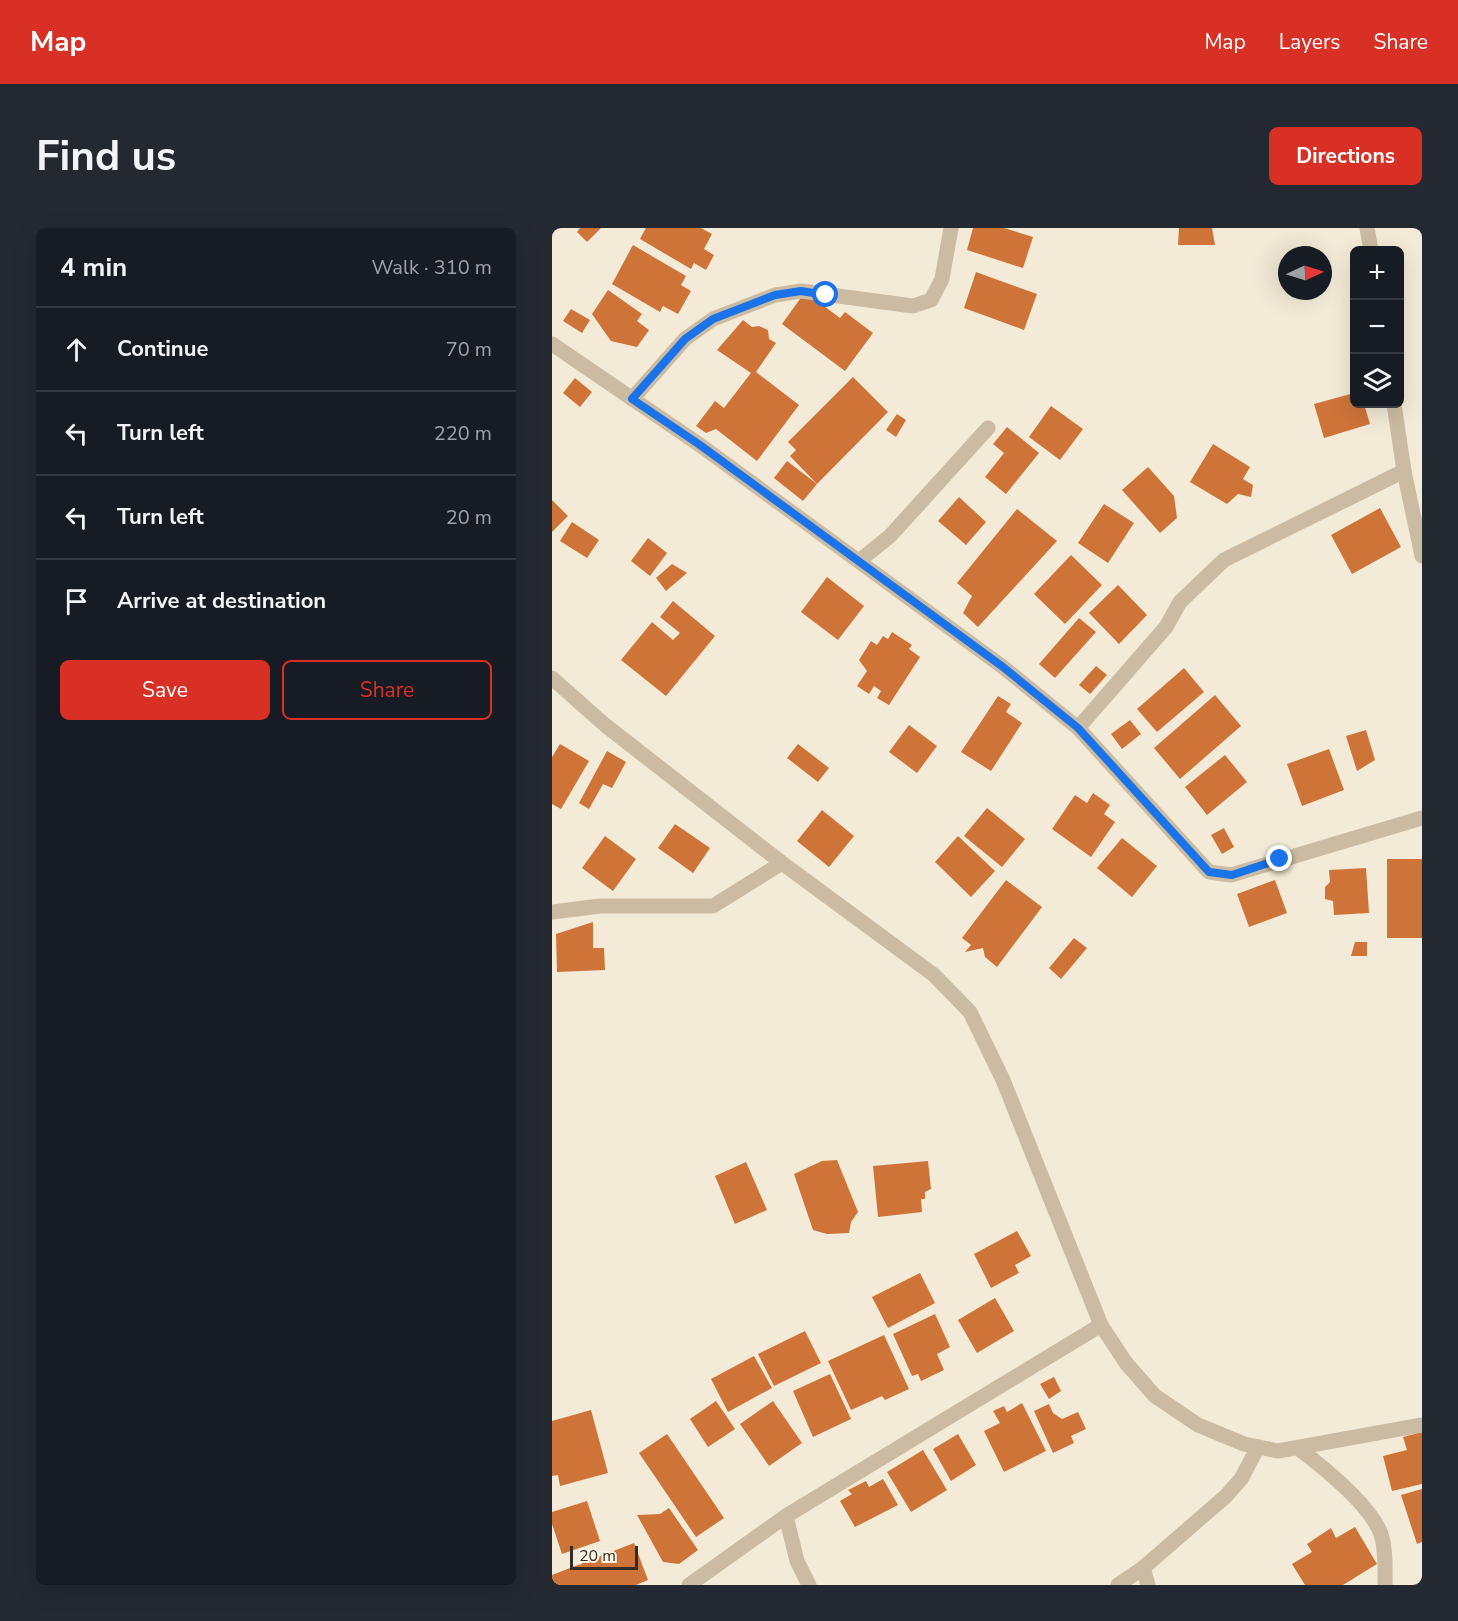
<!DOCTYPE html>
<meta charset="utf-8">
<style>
body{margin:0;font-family:"Nunito Sans",sans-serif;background:#242831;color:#f1f3f6}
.controls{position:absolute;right:18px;top:18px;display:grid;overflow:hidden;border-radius:9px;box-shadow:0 6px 24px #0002}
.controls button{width:54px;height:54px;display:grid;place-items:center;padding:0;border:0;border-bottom:2px solid #363941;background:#171b24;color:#f1f3f6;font:30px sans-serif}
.compass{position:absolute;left:726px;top:18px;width:54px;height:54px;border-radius:50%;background:#171b24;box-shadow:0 6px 24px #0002;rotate:86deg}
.scale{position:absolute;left:18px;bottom:15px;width:68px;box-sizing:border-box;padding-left:6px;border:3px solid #352d25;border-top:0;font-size:16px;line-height:21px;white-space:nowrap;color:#352d25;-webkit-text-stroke:4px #faf3e3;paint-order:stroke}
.stop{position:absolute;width:18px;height:18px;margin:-14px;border:4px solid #1a73e8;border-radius:50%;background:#fff}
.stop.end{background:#1a73e8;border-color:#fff;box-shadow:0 2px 6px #0008}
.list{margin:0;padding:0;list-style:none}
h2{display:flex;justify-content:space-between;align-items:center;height:78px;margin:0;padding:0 24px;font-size:26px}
h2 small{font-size:20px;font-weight:400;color:#9ea1a6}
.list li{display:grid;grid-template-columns:39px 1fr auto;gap:18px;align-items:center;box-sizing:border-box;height:84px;padding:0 24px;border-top:2px solid #363941}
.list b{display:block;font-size:22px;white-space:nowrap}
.list em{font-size:20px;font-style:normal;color:#9ea1a6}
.actions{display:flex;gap:12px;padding:18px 24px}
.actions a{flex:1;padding:14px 0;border:2px solid #d93025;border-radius:9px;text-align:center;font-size:21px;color:#d93025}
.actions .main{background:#d93025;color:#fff}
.icon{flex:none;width:33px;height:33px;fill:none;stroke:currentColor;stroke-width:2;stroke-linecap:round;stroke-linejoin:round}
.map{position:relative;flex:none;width:870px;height:1357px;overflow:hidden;border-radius:9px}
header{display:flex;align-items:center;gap:36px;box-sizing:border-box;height:84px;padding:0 30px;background:#d93025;color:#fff}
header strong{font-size:28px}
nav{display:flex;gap:33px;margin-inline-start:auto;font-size:21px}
.intro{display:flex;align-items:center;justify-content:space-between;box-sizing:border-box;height:144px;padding:0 36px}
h1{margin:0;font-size:42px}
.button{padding:15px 27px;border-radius:9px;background:#d93025;color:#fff;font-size:21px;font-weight:700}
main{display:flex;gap:36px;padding:0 36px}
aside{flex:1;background:#171b24;border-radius:9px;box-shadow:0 6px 24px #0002}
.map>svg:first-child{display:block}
.building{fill:#cf7439}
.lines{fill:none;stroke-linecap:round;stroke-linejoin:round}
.street{stroke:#cbbba2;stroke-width:15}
.route{stroke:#1a73e8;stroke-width:8}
</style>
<header>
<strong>Map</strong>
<nav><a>Map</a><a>Layers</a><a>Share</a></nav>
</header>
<div class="intro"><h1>Find us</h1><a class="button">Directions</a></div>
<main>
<aside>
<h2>4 min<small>Walk · 310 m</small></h2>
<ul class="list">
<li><svg class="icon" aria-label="ahead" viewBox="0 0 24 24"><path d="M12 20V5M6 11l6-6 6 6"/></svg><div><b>Continue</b></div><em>70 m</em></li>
<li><svg class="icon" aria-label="left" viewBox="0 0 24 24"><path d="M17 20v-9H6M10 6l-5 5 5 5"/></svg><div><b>Turn left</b></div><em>220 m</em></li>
<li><svg class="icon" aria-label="left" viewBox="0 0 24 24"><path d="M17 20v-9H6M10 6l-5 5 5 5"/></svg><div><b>Turn left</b></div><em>20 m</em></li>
<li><svg class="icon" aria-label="arrive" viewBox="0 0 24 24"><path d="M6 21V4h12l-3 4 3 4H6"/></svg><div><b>Arrive at destination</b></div></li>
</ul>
<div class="actions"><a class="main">Save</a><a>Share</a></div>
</aside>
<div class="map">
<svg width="870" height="1357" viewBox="0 0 870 1357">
<rect width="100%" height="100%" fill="#f3ead7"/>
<!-- building -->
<g class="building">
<path d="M28,0H49L35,14L25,4Z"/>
<path d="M94,0H149L160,6L152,21L162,27L154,42L142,35L139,41L88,11Z"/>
<path d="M421,0H452L481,9L471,40L415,22Z"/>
<path d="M627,0H660L663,17H626Z"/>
<path d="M81,17L134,48L129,57L139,63L126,86L111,78L108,84L60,56Z"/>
<path d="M424,44L485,66L472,102L412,80Z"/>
<path d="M56,62L90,86L85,93L97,102L85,119L59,113L40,86Z"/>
<path d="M253,64L288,90L293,84L321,105L293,143L230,96Z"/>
<path d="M19,81L38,92L30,105L11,93Z"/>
<path d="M191,92L200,99L207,98L216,102L217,111L224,115L204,144L247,177L205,233L164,201L154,205L144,198L163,173L172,180L199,145L165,122Z"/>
<path d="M301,149L336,184L265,256L238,228L244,222L236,214Z"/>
<path d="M23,150L40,164L28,179L11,165Z"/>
<path d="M802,165V176H812L818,196L772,210L762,176Z"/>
<path d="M499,178L531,201L508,232L477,209Z"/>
<path d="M345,186L354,192L344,209L334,202Z"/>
<path d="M455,199L487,225L454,266L433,249L452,225L441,216Z"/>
<path d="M661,216L698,239L691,251L701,257L699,269L686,266L675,276L638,254Z"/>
<path d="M235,233L265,256L251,273L222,250Z"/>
<path d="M596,239L622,268L625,290L608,305L570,262Z"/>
<path d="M407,269L434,294L414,317L386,293Z"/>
<path d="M0,272L16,288L0,304Z"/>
<path d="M552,276L582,295L556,335L526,315Z"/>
<path d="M828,280L849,319L800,346L779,307Z"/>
<path d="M465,281L505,313L426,399L411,385L420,368L405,355Z"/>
<path d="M20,294L47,312L35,330L8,313Z"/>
<path d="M96,310L115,325L98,348L79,333Z"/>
<path d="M519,327L550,357L513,396L482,366Z"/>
<path d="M120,336L135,345L114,363L104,350Z"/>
<path d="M275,349L312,378L286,412L249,384Z"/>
<path d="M566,357L595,387L567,416L537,385Z"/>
<path d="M121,373L163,408L114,468L69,432L100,394L121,412L128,405L108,389Z"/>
<path d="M527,390L544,404L503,450L487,436Z"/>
<path d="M340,404L360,417L357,421L368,429L337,477L325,470L329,463L322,458L317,466L305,458L315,443L307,432L319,413L325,417L331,408L336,411Z"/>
<path d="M544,438L555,447L538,466L527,457Z"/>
<path d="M632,440L652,464L605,504L585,481Z"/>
<path d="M663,467L689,498L628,551L602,520Z"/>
<path d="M446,468L459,476L454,484L470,495L439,543L409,524Z"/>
<path d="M578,492L589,506L570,521L559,506Z"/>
<path d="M357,497L385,518L365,545L337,524Z"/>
<path d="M814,502L823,532L805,543L794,508Z"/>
<path d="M8,516L37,533L9,581L0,576V529Z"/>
<path d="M246,516L277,540L266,554L235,530Z"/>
<path d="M777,521L792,562L750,578L735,536Z"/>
<path d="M55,523L74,534L60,560L51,556L37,581L27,575Z"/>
<path d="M673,527L695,554L655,587L633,559Z"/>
<path d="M541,565L558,577L552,586L563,594L539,629L500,601L523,567L535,575Z"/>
<path d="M435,580L473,611L450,639L412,608Z"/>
<path d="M270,582L302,608L277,639L245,613Z"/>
<path d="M123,596L158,620L141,645L106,620Z"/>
<path d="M672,600L682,619L670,626L659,607Z"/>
<path d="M53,608L84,631L61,663L30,640Z"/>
<path d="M406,608L443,643L419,669L383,634Z"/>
<path d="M570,610L605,638L580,669L545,640Z"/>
<rect x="835" y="631" width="35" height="79"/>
<path d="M814,640L817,685L782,687L781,673L773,671V659L778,654L777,642Z"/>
<path d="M454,652L490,679L445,739L433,729L431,720L413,724L419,717L410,710Z"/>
<path d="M723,652L735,685L697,699L685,666Z"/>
<path d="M41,694V720H52L53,742L5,744L4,706Z"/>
<path d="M522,710L535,720L509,751L497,740Z"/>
<path d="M803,714H815V728H799Z"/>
<path d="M285,932L306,984L299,994L297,1005L275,1006L261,1002L242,946L270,933Z"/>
<path d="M376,933L379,961L373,964V971H369L370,984L326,989L321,938Z"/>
<path d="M194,934L215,982L183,996L163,948Z"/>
<path d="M465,1003L479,1028L463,1037L467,1045L439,1060L422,1026Z"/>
<path d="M368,1045L383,1075L336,1100L320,1069Z"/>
<path d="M443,1070L462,1103L425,1125L406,1092Z"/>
<path d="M383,1086L398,1119L385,1126L392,1142L369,1153L366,1146L360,1148L341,1106Z"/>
<path d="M253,1103L269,1135L222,1158L206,1126Z"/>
<path d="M332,1107L357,1161L333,1172L330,1168L299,1182L276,1133Z"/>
<path d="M202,1128L220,1160L176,1184L159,1151Z"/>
<path d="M278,1146L299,1191L261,1209L241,1163Z"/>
<path d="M502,1149L509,1163L497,1171L488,1156Z"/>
<path d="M164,1173L183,1201L156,1219L138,1191Z"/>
<path d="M221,1173L250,1215L217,1238L188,1196Z"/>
<path d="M470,1175L494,1223L452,1244L432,1203L448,1195L441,1183L452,1178L455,1184Z"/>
<path d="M497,1176L501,1185L510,1191L526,1184L534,1201L519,1208L522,1215L501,1225L482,1183Z"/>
<path d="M39,1182L56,1245L8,1258L6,1247L0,1248V1193Z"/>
<path d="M870,1204V1256L840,1263L831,1228L855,1222L851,1209Z"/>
<path d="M115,1206L172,1290L144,1309L87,1225Z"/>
<path d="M406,1206L424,1237L399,1253L381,1221Z"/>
<path d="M371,1222L395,1262L359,1284L335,1244Z"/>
<path d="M331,1251L346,1277L303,1299L288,1273L300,1266L296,1262L314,1253L317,1259Z"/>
<path d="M870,1261V1314L865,1316L849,1267Z"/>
<path d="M35,1273L48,1313L10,1326L0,1296V1284Z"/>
<path d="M117,1280L146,1322L127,1336L111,1334L85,1287L108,1286Z"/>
<path d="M803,1299L825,1336L791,1357H753L740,1336L760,1324L755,1316L779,1300L784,1310Z"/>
<path d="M82,1315L96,1352L84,1357H0V1347Z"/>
</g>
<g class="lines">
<!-- street -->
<g class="street">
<path d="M815,0L819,22"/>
<path d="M0,116L148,217L451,439L526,500L657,644L679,647L870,590"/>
<path d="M80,171L133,111L161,91L223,67L249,63L361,78L379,72L390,51L399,0"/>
<path d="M842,176L852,243L870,328"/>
<path d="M307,333L338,308L436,200"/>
<path d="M0,450L53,497L230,635L382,747L418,784L451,852L549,1097L574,1135L603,1168L646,1197L692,1216L726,1223L870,1197"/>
<path d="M526,500L614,399L628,374L672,332L852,243"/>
<path d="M0,684L48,678H161L230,635"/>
<path d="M746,1220C771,1239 818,1276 829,1306C834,1322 833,1341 833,1357"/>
<path d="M234,1288L245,1333L257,1357"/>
<path d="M591,1340L596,1357"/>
<path d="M137,1357L234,1288L549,1097"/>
<path d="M566,1357L591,1340L674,1268L689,1251L706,1219"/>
</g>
</g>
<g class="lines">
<!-- route -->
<path class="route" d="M274,67L249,63L223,67L161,91L133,111L80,171L148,217L451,439L526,500L657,644L680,647L728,631"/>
</g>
</svg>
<div class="controls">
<button>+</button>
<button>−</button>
<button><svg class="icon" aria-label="layers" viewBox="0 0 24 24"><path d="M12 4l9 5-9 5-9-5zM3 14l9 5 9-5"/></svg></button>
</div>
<svg class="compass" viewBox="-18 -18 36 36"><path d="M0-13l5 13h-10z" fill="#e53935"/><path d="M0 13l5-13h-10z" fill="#9ea1a6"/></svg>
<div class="scale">20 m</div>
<div class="stop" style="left:274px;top:67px"></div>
<div class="stop end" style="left:728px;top:631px"></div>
</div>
</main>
